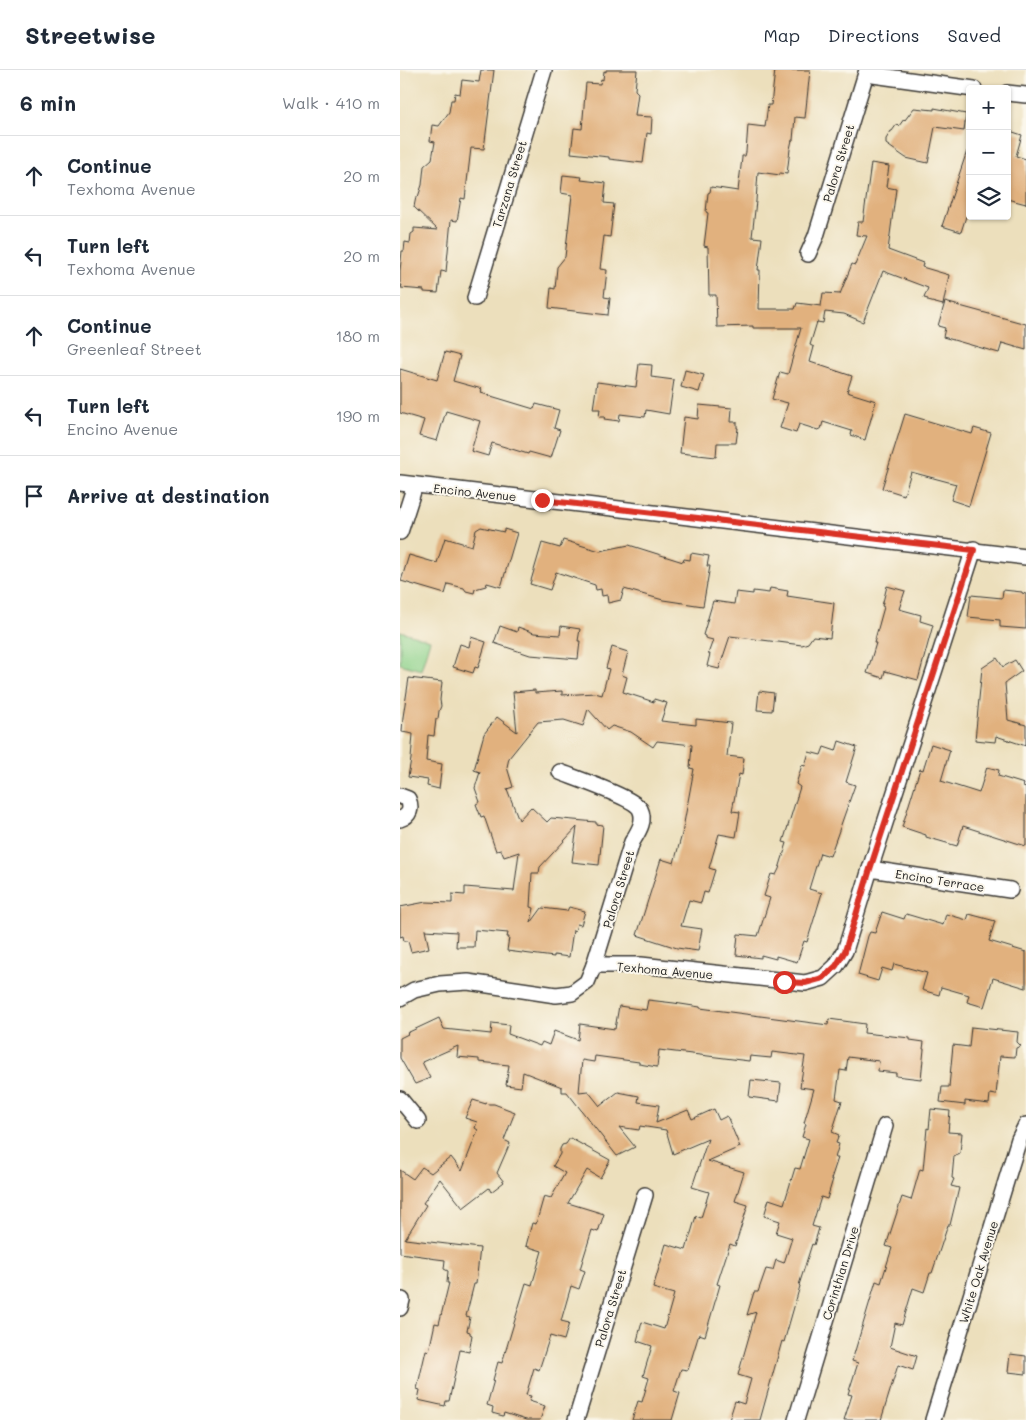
<!DOCTYPE html>
<meta charset="utf-8">
<style>
body{margin:0;font-family:Mali,sans-serif;background:#f6f6f7;color:#1f2937}
.controls{position:absolute;right:15px;top:15px;display:grid;overflow:hidden;border-radius:5px;box-shadow:0 1px 4px #0004}
.controls button{width:45px;height:45px;display:grid;place-items:center;padding:0;border:0;border-bottom:1px solid #e0e1e3;background:#fff;color:#1f2937;font:25px sans-serif}
.stop{position:absolute;width:15px;height:15px;margin:-11px;border:4px solid #d93025;border-radius:50%;background:#fff}
.stop.end{background:#d93025;border-color:#fff;box-shadow:0 1px 5px #0008}
.list{margin:0;padding:0;list-style:none}
h2{display:flex;justify-content:space-between;align-items:center;height:65px;margin:0;padding:0 20px;font-size:21px}
h2 small{font-size:16px;font-weight:400;color:#747a83}
.list li{display:grid;grid-template-columns:32px 1fr auto;gap:15px;align-items:center;box-sizing:border-box;height:80px;padding:0 20px;border-top:1px solid #e0e1e3}
.list b{display:block;font-size:19px;white-space:nowrap}
.list p{margin:0;font-size:16px;white-space:nowrap;color:#747a83}
.list em{font-size:16px;font-style:normal;color:#747a83}
.icon{flex:none;width:28px;height:28px;fill:none;stroke:currentColor;stroke-width:2;stroke-linecap:round;stroke-linejoin:round}
.map{position:relative;flex:none;width:626px;height:1350px;overflow:hidden}
header{display:flex;align-items:center;gap:30px;box-sizing:border-box;height:70px;padding:0 25px;background:#fff;border-bottom:1px solid #e0e1e3}
header strong{font-size:24px}
nav{display:flex;gap:28px;margin-inline-start:auto;font-size:18px}
main{display:flex}
aside{flex:1;background:#fff}
.map>svg:first-child{display:block}
.green{fill:#8ed28a;stroke:#557753}
.building{fill:#e1b17e}
.lines{fill:none;stroke-linecap:round;stroke-linejoin:round}
.minor-casing{stroke:#3b3934;stroke-width:18}
.minor{stroke:#fff;stroke-width:15}
.route{stroke:#d93025;stroke-width:6}
.labels{text-anchor:middle;dominant-baseline:central;stroke-width:4;stroke-linejoin:round;paint-order:stroke}
.street-label{font-size:12px;fill:#1c1c1c;stroke:#fbf7ec}
</style>
<header>
<strong>Streetwise</strong>
<nav><a>Map</a><a>Directions</a><a>Saved</a></nav>
</header>
<main>
<aside>
<h2>6 min<small>Walk · 410 m</small></h2>
<ul class="list">
<li><svg class="icon" aria-label="ahead" viewBox="0 0 24 24"><path d="M12 20V5M6 11l6-6 6 6"/></svg><div><b>Continue</b><p>Texhoma Avenue</p></div><em>20 m</em></li>
<li><svg class="icon" aria-label="left" viewBox="0 0 24 24"><path d="M17 20v-9H6M10 6l-5 5 5 5"/></svg><div><b>Turn left</b><p>Texhoma Avenue</p></div><em>20 m</em></li>
<li><svg class="icon" aria-label="ahead" viewBox="0 0 24 24"><path d="M12 20V5M6 11l6-6 6 6"/></svg><div><b>Continue</b><p>Greenleaf Street</p></div><em>180 m</em></li>
<li><svg class="icon" aria-label="left" viewBox="0 0 24 24"><path d="M17 20v-9H6M10 6l-5 5 5 5"/></svg><div><b>Turn left</b><p>Encino Avenue</p></div><em>190 m</em></li>
<li><svg class="icon" aria-label="arrive" viewBox="0 0 24 24"><path d="M6 21V4h12l-3 4 3 4H6"/></svg><div><b>Arrive at destination</b></div></li>
</ul>
</aside>
<div class="map">
<svg width="626" height="1350" viewBox="0 0 626 1350">
<rect width="100%" height="100%" fill="#fbf7ec"/>
<filter id="ink" filterUnits="userSpaceOnUse"><feTurbulence type="fractalNoise" baseFrequency=".02" numOctaves="2"/><feDisplacementMap in="SourceGraphic" scale="10" xChannelSelector="R" yChannelSelector="G"/><feConvolveMatrix kernelMatrix="1 2 1 2 8 2 1 2 1" color-interpolation-filters="sRGB"/></filter>
<filter id="wash" filterUnits="userSpaceOnUse"><feTurbulence type="fractalNoise" baseFrequency=".0096" numOctaves="4" result="noise"/><feDisplacementMap in="SourceGraphic" scale="20" xChannelSelector="R" yChannelSelector="G"/><feGaussianBlur stdDeviation="1.12" result="paint"/><feColorMatrix in="noise" values="0 0 0 0 0 0 0 0 0 0 0 0 0 0 0 0 0 1.4 0 .05"/><feComposite in="paint" operator="in"/></filter>
<g filter="url(#wash)">
<rect width="100%" height="100%" fill="#ecdfbc"/>
<!-- green -->
<path class="green" d="M0,561L30,570L21,600L0,594Z"/>
<g id="blocks">
<!-- building -->
<g class="building">
<path d="M81,0H94L84,79L71,78L65,129L61,128L57,151L51,150L46,202L41,201L38,223L24,222V220L1,218L2,215H0V201L2,181H4L5,172L10,173L11,164L14,162V158L38,160L14,137L16,127H18L22,115L24,96L32,89L35,72L30,71L32,55L39,56L49,42L51,30H54L55,23L60,24L62,10L79,12Z"/>
<path d="M206,0H237L235,20L238,23L235,46L252,47L251,64L247,63L243,93L209,89V87L171,83L174,58L182,59L186,13L200,14L201,9L203,10L204,1L206,2Z"/>
<path d="M375,0H410L405,48L395,47L393,70H392L390,79L387,104L380,103V105L358,102L356,131L352,167L362,168L358,200H360L359,239H395L397,233L421,236L423,223L440,224L452,194L455,195L467,166L456,165L458,152H463L471,93L489,96L486,117L496,119L488,180L523,193L522,197L549,205L543,235L528,231V229L524,228L528,218L483,201L463,252L444,244L425,242L423,253L417,252L410,275L414,277L410,292L452,306L447,322L476,331L465,370L451,365L452,361L423,352L421,359H419L418,360L399,354L396,363L380,358L388,333L372,329L380,302L388,304L401,258H353V256L317,257L316,225H309L308,177L304,176L308,143L306,142L308,123L310,122L311,117L338,121L342,88V86H345L346,82L348,55L365,57L368,35H371Z"/>
<path d="M514,38L534,40V38L566,44L564,61L535,57L528,93L506,88L486,74V69L491,61H492L497,54L499,56L504,49L505,50Z"/>
<path d="M607,60L622,65L616,86L626,89V134L607,129Z"/>
<path d="M567,81H570V134L561,162L542,156Z"/>
<path d="M163,105L182,107L181,110L206,113L204,133L214,134L210,167L204,166L200,199L207,200L204,227L210,228L208,245L149,238L151,218L155,219L157,197L165,187L172,125L161,123Z"/>
<path d="M545,232L626,254V280L602,273L599,283L543,267L545,258L538,256Z"/>
<path d="M45,282L60,286L53,311L82,319L81,323L134,339L136,334L159,340L154,358L160,360L151,388L129,382L128,384L92,373L88,386L71,381L80,351L46,341L37,371L19,366L24,350L0,343V299L37,310Z"/>
<path d="M239,294L252,295L251,307L274,310L269,344L246,340L245,347L220,344L219,351L204,349L205,347H199L200,339H193L197,312L236,317Z"/>
<path d="M285,300L304,305L299,322L281,317Z"/>
<path d="M299,335L332,338L331,352H337V358H338L336,373H317L316,387L280,383L284,347L298,349Z"/>
<path d="M505,344L572,364L574,358L591,363L569,436L551,430L556,414L511,402L504,425L482,418Z"/>
<path d="M81,457L104,462V459L117,463L101,517L87,513L86,516L75,519L74,523L66,521L64,518L48,514L45,524L1,511L9,485L37,493L45,468L72,476L76,460Z"/>
<path d="M163,470L200,481L229,475L283,492L284,489L290,490L291,483L309,486L307,496H310L303,536L263,530L224,519L221,530L208,533L207,525L202,526L201,519L196,520L195,515L156,502L150,520L130,514L142,473L160,478Z"/>
<path d="M487,516L505,521L499,539L521,545L520,551L533,555L518,610L485,601L483,608L467,603L476,573H474L484,537L482,536Z"/>
<path d="M370,518L388,521L387,526L434,533L430,568L413,566L408,573L402,575L330,566L319,599L307,596L310,584H308L313,570L305,568V566L303,565L313,531L334,534L336,522L353,524V521L369,523Z"/>
<path d="M603,520L622,522V523L626,524V559L600,557V550L568,547L571,525L602,528Z"/>
<path d="M100,556L117,562L118,557L134,563L160,565L161,556L180,559L178,571H180L178,589L130,585L94,573Z"/>
<path d="M71,567L86,572L78,598L75,597L73,603L53,597L60,574L69,577Z"/>
<path d="M212,577L228,582L222,605L227,607L223,622L254,632V629L267,633L261,651L296,655V649L331,653L327,686L344,688L342,705L339,704L332,741L340,742L336,767L319,764L309,798L315,800L308,823L304,822L301,833L289,830L281,856L302,859L298,881L277,878L237,865L261,789L274,793L282,764L294,699L290,698L292,675L257,671L253,677L231,662L212,656L207,660L188,639L183,656L164,650L138,652L109,688L107,697L113,717L107,719L119,750L131,737L147,752L151,748L196,752V754L203,755L199,795L172,792L177,757L140,797L139,803H132L130,837L134,838L131,853L142,838L167,841L169,837L185,841L181,855L177,854L175,861L173,860L169,887L154,885V887L107,881L109,867H107L108,863L75,860L74,877H56L57,862L25,860L29,878L11,882L8,871H4L3,866L0,867V837L26,832L52,833V824L65,825V817L114,821L119,782L104,787L101,780L96,781L84,746L81,747L76,734L80,732L75,718L80,702L74,700L84,664L97,647L117,662L113,622L135,620V623L162,621V625L195,623L202,625L209,599L206,598Z"/>
<path d="M597,588L603,597L615,590L622,601L605,613L608,650L626,655V676L596,666L595,672L575,670L582,598Z"/>
<path d="M9,608L42,612L40,630L41,636L39,641L38,649H36L34,666L28,665L26,691L42,694L39,719L27,716L28,710L8,707L11,689L13,664L2,662L3,647Z"/>
<path d="M359,621L374,623L372,641L357,640Z"/>
<path d="M439,671L457,677L446,712L455,715L430,786L420,783L409,819L422,823L407,872L404,871L397,892L376,886V889L361,885V888L336,885L338,864L358,866L370,828L364,826L371,804L376,805L379,799L387,773L383,772L400,717L396,714L402,695L405,696L409,682L421,685L424,677L436,681Z"/>
<path d="M531,674L550,680L541,711L579,723L587,697L599,700L598,706L624,714L623,717L626,718V776L563,756L557,776L526,767V765L502,757L520,699L523,700Z"/>
<path d="M482,842L504,849L506,844L543,855L546,844L567,850L569,844L595,851L589,871L626,882V918L593,908L584,937L567,932L569,925L541,917L539,925L522,920L527,903L494,894L492,901L482,898L478,911L458,905L468,866L470,862L475,863Z"/>
<path d="M248,930L274,933L300,937V938L428,955L429,949L465,954L464,963L510,968V970L524,972L523,979H524L521,1009L496,1006V1003L478,1001L479,991L448,987L446,1001L440,1000L436,1029L442,1031L432,1062L439,1065L436,1073L439,1074L435,1088H438L431,1109H433L427,1129L421,1127L412,1156L419,1158L414,1175L412,1174L399,1215L400,1216L384,1272L382,1271L360,1350H329L335,1331L344,1334L351,1309L338,1305L356,1242L347,1245L354,1222H358L366,1199L371,1200H373L376,1190L384,1193L392,1168L376,1163L380,1151L364,1146L369,1129L384,1134L395,1098L400,1099L409,1069L402,1067L406,1054L404,1053L414,1019L400,1017L405,986L372,982L371,988L350,986L349,991L259,980L257,997L239,994V992L195,986L194,992L182,990L179,1022L188,1021L200,1036L218,1022L239,1026L238,1032L259,1035L256,1053L288,1040L292,1049L314,1039L319,1050L327,1046L340,1077L308,1091L344,1102L335,1131L348,1135L335,1176L330,1174L317,1214L320,1215L305,1266L299,1264L288,1300L281,1299L274,1321L280,1323L272,1350H232L238,1331L242,1332L249,1308L243,1306L252,1276L237,1271L242,1252L264,1259L274,1224L253,1218L266,1174L286,1180L296,1146L301,1148L309,1122L292,1117L308,1069L273,1084L266,1060L240,1056L239,1060L219,1057L235,1077L217,1086L167,1022H162V1017L123,1002L121,1017L106,1015L109,995L79,992V989L57,987L58,976L22,992L30,1008L15,1014L0,988V968L8,964L7,963L39,948L44,959L91,964L92,953L109,955L108,964L140,976L142,972L149,975L154,961L178,970L180,954L215,959L219,936L246,940Z"/>
<path d="M571,957L618,962L617,972L621,976L616,978L615,987L600,986L596,1025L590,1024L589,1034L565,1031V1035L540,1032L542,1017H549L553,975L569,977Z"/>
<path d="M351,1010L381,1013L379,1031L349,1027Z"/>
<path d="M73,1030L86,1034V1033L89,1034H94L115,1042L104,1070L110,1073L97,1103L104,1112L91,1122L89,1118L63,1138L40,1109L23,1133L26,1135L5,1169L80,1178L76,1214H74L66,1246L70,1247L67,1261L70,1262V1264L72,1265L69,1282L60,1280L49,1331H46L45,1336L18,1330L20,1320L17,1319L26,1280L29,1281L35,1253L39,1254L49,1213H47L48,1201L44,1199L45,1190L29,1188V1187L0,1183V1100L13,1109L22,1097L31,1103L51,1087L62,1101L78,1060L75,1058L77,1052L65,1048Z"/>
<path d="M531,1039L550,1041L548,1062L562,1063L560,1083L554,1086L552,1108L554,1109L551,1116L559,1118L550,1155H548L532,1203H530L524,1222L513,1218L502,1255L495,1253L490,1277L517,1286L513,1300L498,1295L481,1350H444L452,1325L448,1324L458,1293L452,1291L476,1211L481,1213L492,1178L486,1176L502,1127L511,1130L520,1099L523,1100L527,1058L529,1059Z"/>
<path d="M170,1068L210,1090L200,1108L187,1100L168,1133L204,1144L198,1162L192,1160L180,1199L185,1201L179,1219L171,1216L161,1251L169,1253L164,1270L150,1266L139,1300L134,1298L126,1325L131,1326L129,1331L145,1336L140,1350H126L104,1343L103,1346L92,1343L93,1337L87,1335L94,1310H93L98,1292L102,1293L126,1213L132,1215L142,1181L126,1176L132,1153L136,1154L144,1126L151,1128L165,1103L153,1096L160,1084V1079L162,1075L166,1074Z"/>
<path d="M610,1284L626,1286V1304L608,1302Z"/>
</g>
</g>
</g>
<g filter="url(#ink)">
<use href="#blocks" fill-opacity="0" stroke="#3b3934" stroke-width="1"/>
<g class="lines">
<!-- minor casing -->
<g class="minor-casing">
<g id="minor">
<path d="M466,4L574,19"/>
<path d="M607,23L626,25"/>
<path d="M408,184L416,166L467,0"/>
<path d="M75,228L144,0"/>
<path d="M0,413L626,487"/>
<path d="M0,462L15,415"/>
<path d="M160,702C175,708 234,728 240,739C246,751 238,762 232,772L194,895"/>
<path d="M0,726L8,729C12,738 10,746 0,749"/>
<path d="M470,799L610,820"/>
<path d="M0,928L14,920L40,914L68,912L156,925L172,923L187,912L194,895H241L405,913L423,908L436,896L445,881L470,799L574,479"/>
<path d="M0,1029L18,1051"/>
<path d="M0,1238L2,1230"/>
<path d="M176,1350L245,1125"/>
<path d="M396,1350L485,1056"/>
<path d="M533,1350L619,1069L626,1055"/>
</g>
</g>
<!-- minor -->
<use href="#minor" class="minor"/>
</g>
</g>
<g class="lines" filter="url(#ink)">
<!-- route -->
<path class="route" d="M142,430L574,480L470,799L445,881L436,896L423,908L405,913L384,912"/>
</g>
<g class="labels">
<!-- street labels -->
<g class="street-label">
<text transform="translate(438 93) rotate(-73)">Palora Street</text>
<text transform="translate(109 114) rotate(-73)">Tarzana Street</text>
<text transform="translate(75 422) rotate(6)">Encino Avenue</text>
<text transform="translate(540 810) rotate(9)">Encino Terrace</text>
<text transform="translate(218 819) rotate(-73)">Palora Street</text>
<text transform="translate(265 900) rotate(5)">Texhoma Avenue</text>
<text transform="translate(578 1202) rotate(-73)">White Oak Avenue</text>
<text transform="translate(440 1203) rotate(-73)">Corinthian Drive</text>
<text transform="translate(210 1238) rotate(-73)">Palora Street</text>
</g>
</g>
</svg>
<div class="controls">
<button>+</button>
<button>−</button>
<button><svg class="icon" aria-label="layers" viewBox="0 0 24 24"><path d="M12 4l9 5-9 5-9-5zM3 14l9 5 9-5"/></svg></button>
</div>
<div class="stop" style="left:384px;top:912px"></div>
<div class="stop end" style="left:142px;top:430px"></div>
</div>
</main>
